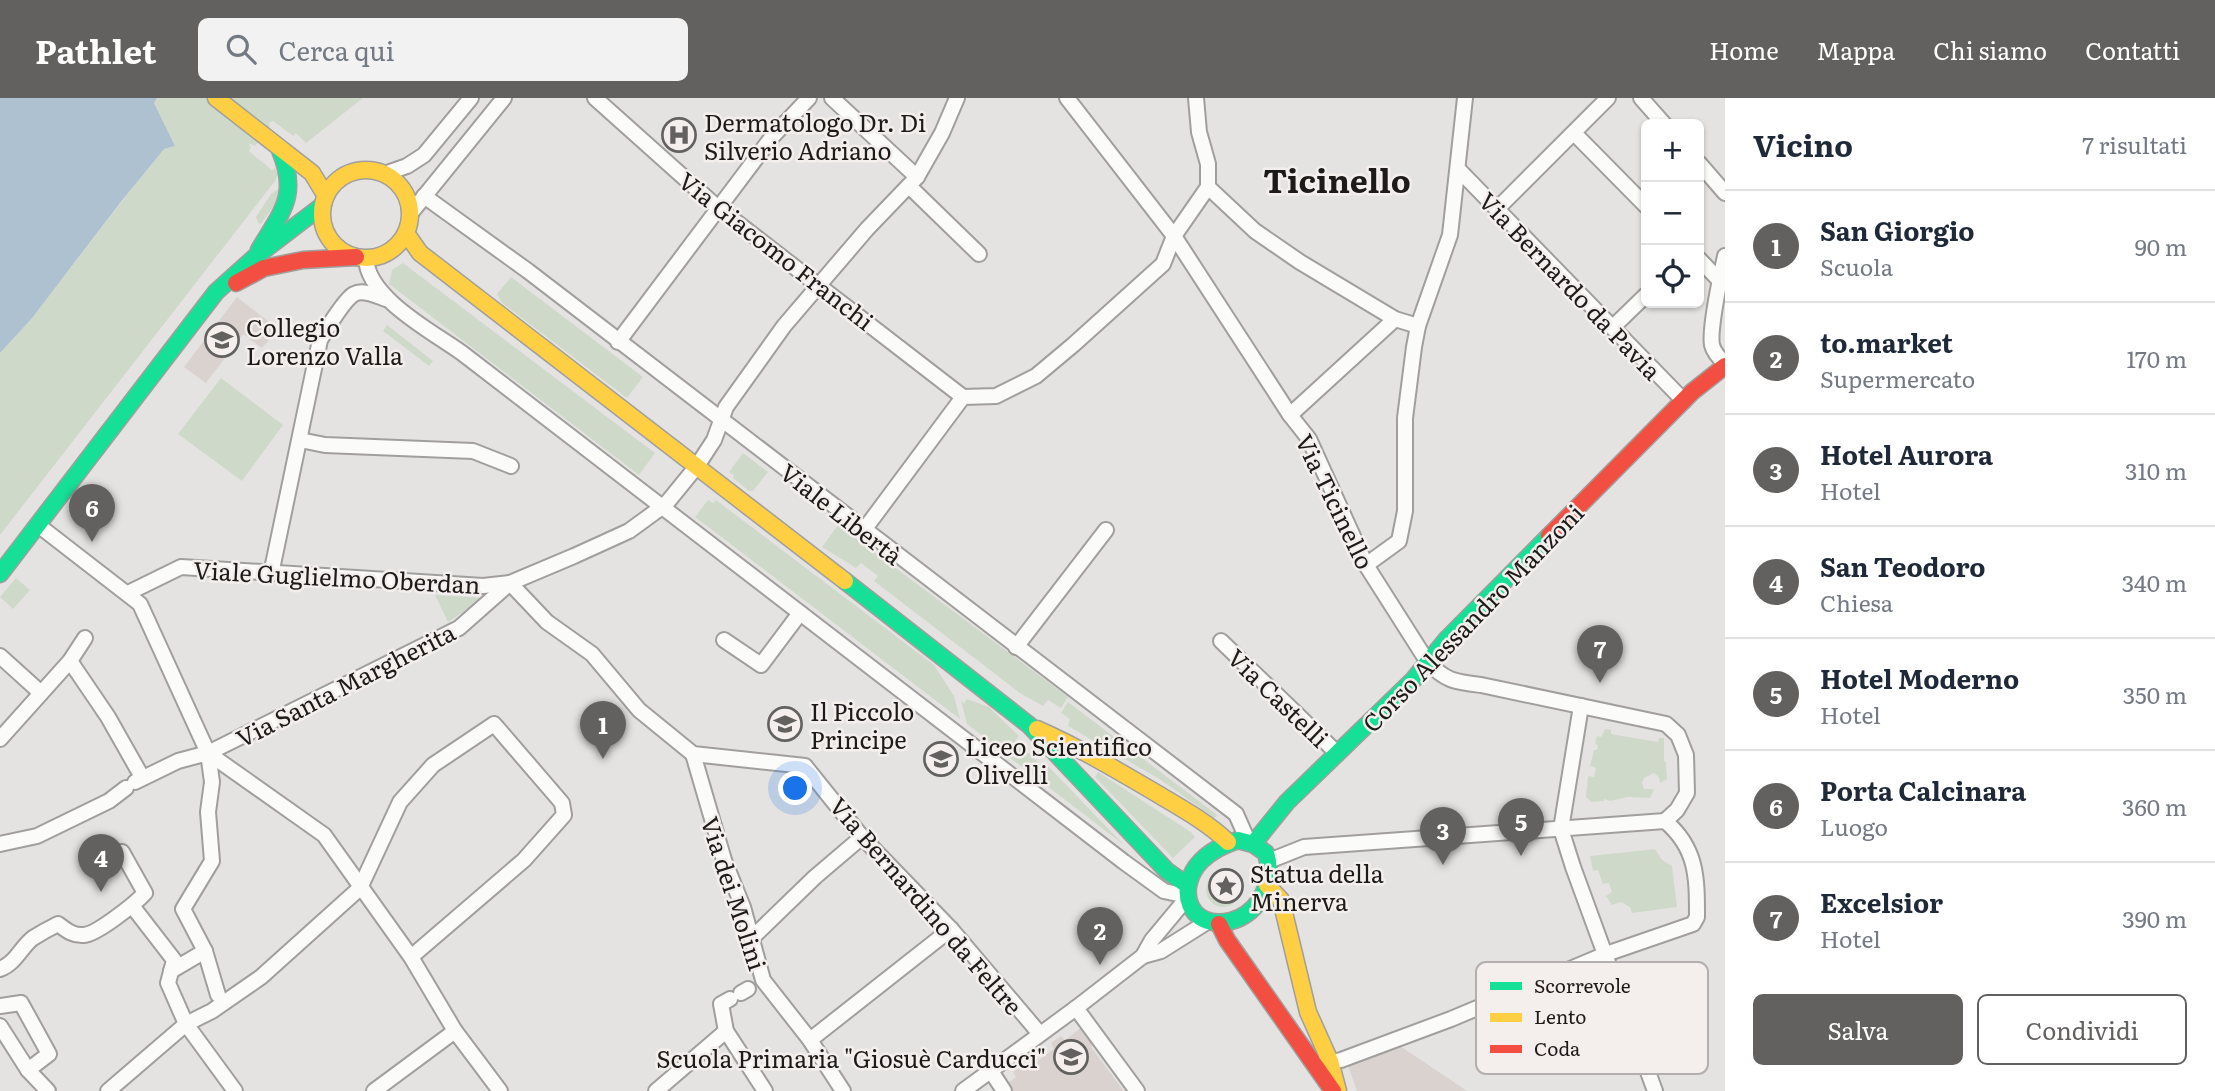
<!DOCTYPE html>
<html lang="it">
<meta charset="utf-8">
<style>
body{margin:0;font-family:Literata,serif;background:#f2f2f3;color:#1f2937}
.controls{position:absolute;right:21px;top:21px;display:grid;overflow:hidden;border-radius:10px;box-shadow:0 2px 5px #0004}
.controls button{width:63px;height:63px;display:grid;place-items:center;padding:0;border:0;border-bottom:2px solid #e0e1e3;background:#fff;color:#1f2937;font:35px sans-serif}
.you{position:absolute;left:796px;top:691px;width:24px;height:24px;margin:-18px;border:5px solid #fff;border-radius:50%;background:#1a73e8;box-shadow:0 0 0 10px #1a73e833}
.badge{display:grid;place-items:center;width:46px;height:46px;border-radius:50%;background:#636160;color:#fff;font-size:23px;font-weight:700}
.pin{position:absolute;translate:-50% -58px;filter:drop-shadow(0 2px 4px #0008)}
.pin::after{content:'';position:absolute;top:37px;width:24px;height:21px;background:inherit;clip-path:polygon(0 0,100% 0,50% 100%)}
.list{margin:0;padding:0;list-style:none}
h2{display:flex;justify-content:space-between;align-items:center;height:91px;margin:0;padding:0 28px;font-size:30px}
h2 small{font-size:23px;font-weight:400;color:#747a83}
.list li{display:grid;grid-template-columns:46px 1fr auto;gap:21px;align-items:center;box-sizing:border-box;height:112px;padding:0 28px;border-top:2px solid #e0e1e3}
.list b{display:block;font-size:26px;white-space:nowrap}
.list p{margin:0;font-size:23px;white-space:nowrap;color:#747a83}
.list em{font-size:23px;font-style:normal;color:#747a83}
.actions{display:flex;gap:14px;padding:21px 28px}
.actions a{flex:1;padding:16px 0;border:2px solid #636160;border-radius:10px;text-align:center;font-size:24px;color:#636160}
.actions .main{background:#636160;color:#fff}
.icon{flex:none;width:38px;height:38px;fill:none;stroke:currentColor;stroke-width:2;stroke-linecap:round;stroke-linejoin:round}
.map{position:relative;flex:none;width:1725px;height:993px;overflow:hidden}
header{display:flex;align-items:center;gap:42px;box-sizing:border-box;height:98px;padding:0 35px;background:#636160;color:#fff}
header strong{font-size:33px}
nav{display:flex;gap:38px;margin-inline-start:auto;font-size:24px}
.search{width:490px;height:63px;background:#f2f2f3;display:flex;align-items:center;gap:18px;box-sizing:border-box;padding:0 24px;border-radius:10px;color:#747a83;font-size:26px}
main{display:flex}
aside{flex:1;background:#fff}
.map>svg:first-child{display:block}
.built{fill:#d9d2ce}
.green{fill:#cfd9ca}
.water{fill:#adc1d0}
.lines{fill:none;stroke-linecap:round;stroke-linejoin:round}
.street-casing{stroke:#a19f9d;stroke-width:18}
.fast-casing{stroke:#a19f9d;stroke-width:19}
.slow-casing{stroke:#a19f9d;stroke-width:19}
.jam-casing{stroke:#a19f9d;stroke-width:19}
.street{stroke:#fbfbfa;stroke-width:14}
.fast{stroke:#16e098;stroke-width:16}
.slow{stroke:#ffcf43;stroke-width:16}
.jam{stroke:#f24e42;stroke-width:16}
.labels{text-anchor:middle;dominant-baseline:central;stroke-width:5;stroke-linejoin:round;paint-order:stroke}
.poi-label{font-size:24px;fill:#1d1b1a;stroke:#f4efed;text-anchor:start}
.street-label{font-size:24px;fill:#1d1b1a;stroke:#f4efed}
.district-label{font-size:32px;font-weight:bold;fill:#1d1b1a;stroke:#f4efed}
.key{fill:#f4efed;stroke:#b4afae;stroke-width:2}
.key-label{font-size:19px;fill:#1d1b1a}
</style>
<header>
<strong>Pathlet</strong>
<div class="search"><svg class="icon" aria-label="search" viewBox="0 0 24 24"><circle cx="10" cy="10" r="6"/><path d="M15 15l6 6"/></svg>Cerca qui</div>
<nav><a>Home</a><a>Mappa</a><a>Chi siamo</a><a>Contatti</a></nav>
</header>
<main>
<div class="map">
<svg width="1725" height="993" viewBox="0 0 1725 993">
<rect width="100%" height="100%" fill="#e5e3e1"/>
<!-- built -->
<g class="built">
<path d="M237,199L278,231L262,250L243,236L206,285L184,269Z"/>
<path d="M1081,930L1093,947L1091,949L1123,992L1127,993H1008L1004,988L1016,979L1013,974L1022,967L1026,971L1054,951L1051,945L1061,938L1065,942Z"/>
<path d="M1397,946L1467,993H1357L1347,965Z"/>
</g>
<!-- green -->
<g class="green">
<path d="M157,0H363L306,45L296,35L293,38L273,23L269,25L270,29L255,48L248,45L251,49L249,53L272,72L275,70L278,76L275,83L0,437V255C59,190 108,118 164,51L175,48L154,5Z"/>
<path d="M278,91H282L278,102L261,126L258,125L256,119L271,96Z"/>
<path d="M403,165L655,355L639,377L389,186L392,172Z"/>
<path d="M511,179L643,279L627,300L502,205L497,196Z"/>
<path d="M387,227L433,263L429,268L383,233Z"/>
<path d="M221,280L283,327L242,383L178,336Z"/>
<path d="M743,355L768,374L753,393H749L733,380L734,377L729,374Z"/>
<path d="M708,402L713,405L716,402L934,567L954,598L960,621L695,419Z"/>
<path d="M838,427L1068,599L1061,610L1048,602L1043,608L1020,595L874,483L878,478L861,465L856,470L822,449Z"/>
<path d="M16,480L30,492L13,511L0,499Z"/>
<path d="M435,497L484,500L448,524Z"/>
<path d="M967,601L989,609L1019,638L1006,656L967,626L961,603L964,605Z"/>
<path d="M1068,604L1216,716L1217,718L1214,720L1161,682L1068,628L1070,621L1061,615Z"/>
<path d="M1605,631L1611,632V636L1658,644L1659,640H1664V664H1666L1667,681L1660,685L1659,679L1654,675L1644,680L1642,685L1644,691H1654L1650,700L1628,699L1610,703L1604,701V703L1592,704L1586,699L1588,678L1594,679L1596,670L1590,668L1594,652H1597L1598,647L1595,646L1597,638L1601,639Z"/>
<path d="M1019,646L1043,669L1046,666L1124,747L1009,659Z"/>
<path d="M1098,674L1191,734L1195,739L1173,760L1098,682L1095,679Z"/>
<path d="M1655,751L1662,762L1672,768L1677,809L1632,815L1630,809L1621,804L1612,807L1606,798L1612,794L1609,785L1603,786L1598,772L1593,773L1590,758Z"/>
<circle cx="1223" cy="792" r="17"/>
</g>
<!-- water -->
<path class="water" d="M0,0H157L154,5L175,48L164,51L120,105L32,220L0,255Z"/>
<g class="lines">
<!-- street casing -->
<g class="street-casing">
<g id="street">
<path d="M595,0L718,110L963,299"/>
<path d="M832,0L917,79"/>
<path d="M1067,0L1174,138L1290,317L1309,341L1366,467L1427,563C1445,583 1455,584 1481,587L1666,626L1678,637L1686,657L1687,695L1677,712L1665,723"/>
<path d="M1196,0L1199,34L1208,66V89"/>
<path d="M1641,0L1664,26"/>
<path d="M1574,35L1646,108"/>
<path d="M1699,65L1725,95"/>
<path d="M1458,71L1684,303"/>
<path d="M384,76L407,68L424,57L471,0"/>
<path d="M909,88L979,156"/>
<path d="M424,98L528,173L1236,716L1248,743"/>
<path d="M1497,111L1608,0"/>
<path d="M410,116L504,0"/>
<path d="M1725,158C1721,175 1709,232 1712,247C1714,255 1719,260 1725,265"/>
<path d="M366,160C367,200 433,234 462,255L1124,764L1164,793L1187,798"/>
<path d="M1699,161L1719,182"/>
<path d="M1613,229L1646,197"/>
<path d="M618,244L772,39L809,0"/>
<path d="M1290,317L1395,221"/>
<path d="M300,342L325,347L473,353L511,368"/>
<path d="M38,427L140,506L208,655L212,684L208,714L212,763L183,811L205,853L218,897"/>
<path d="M864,432L963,299L996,298L1036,278L1073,247L1163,166L1174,138L1208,89L1255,133L1300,164L1395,221L1418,228"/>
<path d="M1366,467L1399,443L1405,413V320L1414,249L1418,228L1450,137L1465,0"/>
<path d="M271,476L320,242C326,232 344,202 354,196C363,191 377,198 386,201"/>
<path d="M510,485L547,524L592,556L639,612L693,656L805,668L862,739L951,831L1040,936"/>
<path d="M128,495L181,469L483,488L510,485L574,458L629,433L666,406L697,368L714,342L726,309L784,228L867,131L917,79L942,35L957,0"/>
<path d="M724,542L761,567L800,515"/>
<path d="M1221,543L1337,655"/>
<path d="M1016,549L1106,432"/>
<path d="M0,558L41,595"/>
<path d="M70,563L108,619L142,679"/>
<path d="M1581,608L1561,731L1573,769L1655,993"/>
<path d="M0,641L70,563L85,540"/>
<path d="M208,655L324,737L411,859L455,933L500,993"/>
<path d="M693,656L724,762L743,809L763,882L810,942L843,993"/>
<path d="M135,684L178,663L208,655L459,530L510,485"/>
<path d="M0,746L37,738L109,703L126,690"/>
<path d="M1269,763L1304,749L1665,723"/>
<path d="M133,809L174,862L168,885L186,926L235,993"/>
<path d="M752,840L815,779L862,739"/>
<path d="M1143,858L1161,853L1207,824"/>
<path d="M0,871C16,865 21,849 33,840C41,835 50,830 58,826C66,832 73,838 84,837C97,836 135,806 145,795L122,754"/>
<path d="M171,873L205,853"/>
<path d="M741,895L748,891"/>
<path d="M730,901L721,906L726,933L765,993"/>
<path d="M0,908L21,905L49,956L28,972"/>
<path d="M1076,910L1137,993"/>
<path d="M0,928L28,972L48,993"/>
<path d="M810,942L951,831"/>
<path d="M1321,966L1341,962L1451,921L1606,856L1693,826L1697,819C1697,779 1697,750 1665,723"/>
<path d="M991,973L1004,993"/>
<path d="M108,993L186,926L212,913L261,879L360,790L400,704L433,667L494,626L562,705L564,717L524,762L411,859"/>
<path d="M374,993L455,933"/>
<path d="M656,993L726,933"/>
<path d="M963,993L1076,910L1143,858L1152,842L1187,800"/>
</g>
</g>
<!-- fast casing -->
<g class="fast-casing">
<g id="fast">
<path d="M259,152C282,113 299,98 280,52"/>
<path d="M0,476L216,194L255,159L323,107"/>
<path d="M845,483L1029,627L1167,773L1187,787"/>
<path d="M1238,742L1253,746L1266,755C1271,771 1269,787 1260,802C1253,812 1243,820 1231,823C1188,833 1175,790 1201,763C1212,752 1224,747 1238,742Z"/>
<path d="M1253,746L1287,704L1413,582L1446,542L1549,438"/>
</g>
</g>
<!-- slow casing -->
<g class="slow-casing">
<g id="slow">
<path d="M216,0L312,75L326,98"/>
<circle cx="366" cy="116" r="44"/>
<path d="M406,135L420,155L845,483"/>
<path d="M1037,631C1078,649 1117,672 1156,695C1181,710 1207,724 1228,744"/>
<path d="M1267,787L1281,802L1308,914L1330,963L1338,993"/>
</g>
</g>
<!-- jam casing -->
<g class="jam-casing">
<g id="jam">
<path d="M236,185L264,170L303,162L356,159"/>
<path d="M1549,438L1692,294L1725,268"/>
<path d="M1219,826L1227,842L1333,993"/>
</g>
</g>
<!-- street -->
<use href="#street" class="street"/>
<!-- fast -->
<use href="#fast" class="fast"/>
<!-- slow -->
<use href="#slow" class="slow"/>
<!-- jam -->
<use href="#jam" class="jam"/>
</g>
<!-- icons -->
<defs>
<g id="hospital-ring" transform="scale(1.75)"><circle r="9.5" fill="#f4efed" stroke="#636160" stroke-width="1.5"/><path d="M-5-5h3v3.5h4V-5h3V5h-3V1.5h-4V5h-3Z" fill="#636160"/></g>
<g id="university-ring" transform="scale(1.75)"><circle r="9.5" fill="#f4efed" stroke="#636160" stroke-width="1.5"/><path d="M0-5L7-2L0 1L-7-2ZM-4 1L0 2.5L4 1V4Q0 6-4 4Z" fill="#636160"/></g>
<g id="school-ring" transform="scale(1.75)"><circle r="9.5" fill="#f4efed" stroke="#636160" stroke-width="1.5"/><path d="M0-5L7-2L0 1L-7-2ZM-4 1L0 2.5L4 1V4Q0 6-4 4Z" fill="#636160"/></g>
<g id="sight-ring" transform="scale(1.75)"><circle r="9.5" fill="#f4efed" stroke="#636160" stroke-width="1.5"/><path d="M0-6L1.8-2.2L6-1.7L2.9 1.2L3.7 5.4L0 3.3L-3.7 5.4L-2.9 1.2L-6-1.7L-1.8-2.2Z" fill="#636160"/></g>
</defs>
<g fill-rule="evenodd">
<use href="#hospital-ring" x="679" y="37"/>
<use href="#university-ring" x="222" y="242"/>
<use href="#school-ring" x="785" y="626"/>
<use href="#school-ring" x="941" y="661"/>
<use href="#sight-ring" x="1226" y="788"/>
<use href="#school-ring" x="1071" y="959"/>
</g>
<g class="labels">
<!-- poi labels -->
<g class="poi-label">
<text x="704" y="23">Dermatologo Dr. Di<tspan x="704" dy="28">Silverio Adriano</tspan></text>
<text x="246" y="228">Collegio<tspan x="246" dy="28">Lorenzo Valla</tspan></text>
<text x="810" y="612">Il Piccolo<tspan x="810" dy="28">Principe</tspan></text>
<text x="965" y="647">Liceo Scientifico<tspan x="965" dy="28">Olivelli</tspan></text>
<text x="1250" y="774">Statua della<tspan x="1250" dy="28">Minerva</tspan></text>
<text x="1046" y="959" text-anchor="end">Scuola Primaria "Giosuè Carducci"</text>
</g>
<!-- street labels -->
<g class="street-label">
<text transform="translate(777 152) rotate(38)">Via Giacomo Franchi</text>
<text transform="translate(1571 187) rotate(46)">Via Bernardo da Pavia</text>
<text transform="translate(1336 403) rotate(64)">Via Ticinello</text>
<text transform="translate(842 415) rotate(38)">Viale Libertà</text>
<text transform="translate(337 478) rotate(3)">Viale Guglielmo Oberdan</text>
<text transform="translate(1472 519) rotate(-46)">Corso Alessandro Manzoni</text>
<text transform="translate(345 586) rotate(-27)">Via Santa Margherita</text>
<text transform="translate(1279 599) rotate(44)">Via Castelli</text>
<text transform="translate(735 795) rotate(72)">Via dei Molini</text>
<text transform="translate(927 807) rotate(49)">Via Bernardino da Feltre</text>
</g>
<!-- district labels -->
<g class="district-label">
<text x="1337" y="81">Ticinello</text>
</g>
</g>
<!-- legend -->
<rect x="1476" y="864" width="232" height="112" rx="10" class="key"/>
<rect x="1490" y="884" width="32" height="8" fill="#16e098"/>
<rect x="1490" y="915" width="32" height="9" fill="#ffcf43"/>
<rect x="1490" y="947" width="32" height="8" fill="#f24e42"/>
<g class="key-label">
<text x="1534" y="895">Scorrevole</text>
<text x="1534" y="926">Lento</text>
<text x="1534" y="958">Coda</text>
</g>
</svg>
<div class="controls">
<button>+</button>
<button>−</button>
<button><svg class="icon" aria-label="locate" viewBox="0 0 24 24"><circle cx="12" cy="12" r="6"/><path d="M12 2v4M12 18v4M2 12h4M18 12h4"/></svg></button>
</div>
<div class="you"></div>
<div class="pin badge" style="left:603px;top:661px">1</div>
<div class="pin badge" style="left:1100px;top:867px">2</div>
<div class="pin badge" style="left:1443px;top:767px">3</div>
<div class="pin badge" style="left:101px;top:794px">4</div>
<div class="pin badge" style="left:1521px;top:758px">5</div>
<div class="pin badge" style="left:92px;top:444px">6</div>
<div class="pin badge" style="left:1600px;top:585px">7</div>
</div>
<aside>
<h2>Vicino<small>7 risultati</small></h2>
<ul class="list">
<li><span class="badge">1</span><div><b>San Giorgio</b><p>Scuola</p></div><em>90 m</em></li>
<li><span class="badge">2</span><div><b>to.market</b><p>Supermercato</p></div><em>170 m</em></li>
<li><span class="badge">3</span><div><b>Hotel Aurora</b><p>Hotel</p></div><em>310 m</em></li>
<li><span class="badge">4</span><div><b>San Teodoro</b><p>Chiesa</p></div><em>340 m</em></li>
<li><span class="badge">5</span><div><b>Hotel Moderno</b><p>Hotel</p></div><em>350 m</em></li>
<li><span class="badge">6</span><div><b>Porta Calcinara</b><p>Luogo</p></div><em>360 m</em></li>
<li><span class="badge">7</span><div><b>Excelsior</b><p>Hotel</p></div><em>390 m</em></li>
</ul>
<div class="actions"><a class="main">Salva</a><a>Condividi</a></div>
</aside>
</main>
